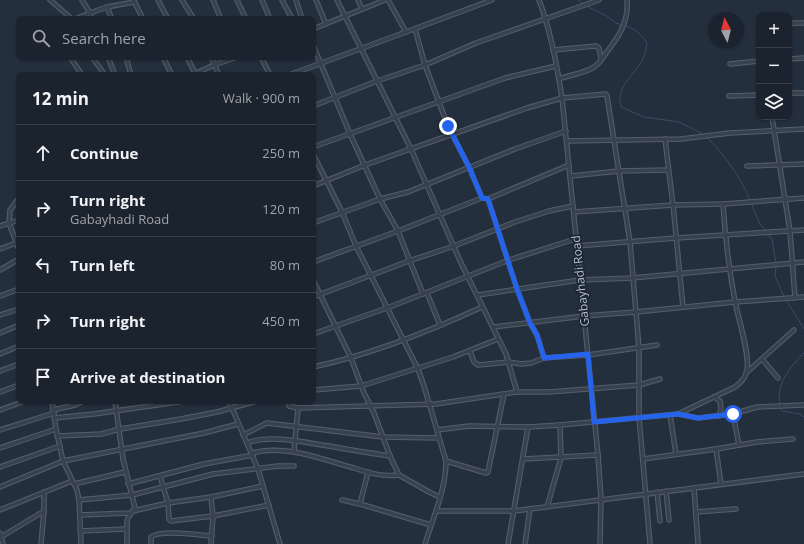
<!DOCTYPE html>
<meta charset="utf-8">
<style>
body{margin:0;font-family:"Open Sans",sans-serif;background:#242b36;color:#f1f3f6}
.controls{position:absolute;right:12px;top:12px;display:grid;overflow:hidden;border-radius:8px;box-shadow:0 1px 3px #0004}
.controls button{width:36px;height:36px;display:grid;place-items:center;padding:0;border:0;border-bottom:1px solid #39404a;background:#1b232e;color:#f1f3f6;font:20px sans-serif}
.compass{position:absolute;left:708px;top:12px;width:36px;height:36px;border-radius:50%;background:#1b232e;box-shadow:0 1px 3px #0004;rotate:353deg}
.stop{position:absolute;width:12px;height:12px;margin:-9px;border:3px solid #2563eb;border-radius:50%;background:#fff}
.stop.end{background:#2563eb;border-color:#fff;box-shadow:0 1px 4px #0008}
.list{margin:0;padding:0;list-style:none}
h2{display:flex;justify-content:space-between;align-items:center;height:52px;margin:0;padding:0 16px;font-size:17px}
h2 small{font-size:13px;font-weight:400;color:#a0a4aa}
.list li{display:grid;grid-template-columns:26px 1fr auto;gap:12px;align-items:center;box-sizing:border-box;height:56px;padding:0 16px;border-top:1px solid #39404a}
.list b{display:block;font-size:15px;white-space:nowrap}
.list p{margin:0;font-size:13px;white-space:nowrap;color:#a0a4aa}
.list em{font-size:13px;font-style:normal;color:#a0a4aa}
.icon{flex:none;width:22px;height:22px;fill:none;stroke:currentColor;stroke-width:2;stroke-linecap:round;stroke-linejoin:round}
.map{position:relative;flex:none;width:804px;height:544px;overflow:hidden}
.search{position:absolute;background:#1b232e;box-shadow:0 1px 3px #0004;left:16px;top:16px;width:300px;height:44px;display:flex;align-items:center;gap:10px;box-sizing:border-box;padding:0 14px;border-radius:8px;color:#a0a4aa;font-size:15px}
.panel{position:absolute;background:#1b232e;box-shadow:0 1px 3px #0004;left:16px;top:72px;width:300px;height:332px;border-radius:8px}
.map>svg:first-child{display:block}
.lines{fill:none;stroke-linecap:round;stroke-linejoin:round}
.stream{stroke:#394c67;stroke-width:1}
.minor-casing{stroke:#565f6c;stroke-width:5.5}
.minor{stroke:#38414e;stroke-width:3.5}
.route{stroke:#2563eb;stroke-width:5}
.labels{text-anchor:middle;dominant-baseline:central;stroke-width:3.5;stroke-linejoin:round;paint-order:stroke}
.street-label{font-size:12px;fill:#b4bcc9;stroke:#1d2633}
</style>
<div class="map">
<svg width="804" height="544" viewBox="0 0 804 544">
<rect width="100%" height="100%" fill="#242f3e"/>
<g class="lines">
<!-- stream -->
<g class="stream">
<path d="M578,0L584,4"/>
<path d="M586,6L607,16L616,23L622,25"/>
<path d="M625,26C636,29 641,34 647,43C646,47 646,52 644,56C637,75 615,84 621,107L644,117L679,122L703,134"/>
<path d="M707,137C724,155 741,177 750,200"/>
<path d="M751,203L760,224L765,230"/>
<path d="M767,233L772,239L776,264"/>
<path d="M776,267L775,276L784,297"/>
<path d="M786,300L804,329"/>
<path d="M780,404C775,384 791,366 804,353"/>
<path d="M781,407L782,411L800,414L804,417"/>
</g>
<!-- minor casing -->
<g class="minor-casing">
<g id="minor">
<path d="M50,0L72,19"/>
<path d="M82,0L90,13L107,7L134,2"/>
<path d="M158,0L168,19"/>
<path d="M182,0L194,19"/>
<path d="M213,0L221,19"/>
<path d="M237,0L246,19"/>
<path d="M262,0L270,19"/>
<path d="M282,0L290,15L293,19"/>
<path d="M296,0L302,19"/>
<path d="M316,0L326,24"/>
<path d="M337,0L411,149L461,263L506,354L517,392"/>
<path d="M358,0L362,9"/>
<path d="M539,0C551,31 557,65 562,98L598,455L601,499L600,544"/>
<path d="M134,1L143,19"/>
<path d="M107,7L112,19"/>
<path d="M75,19L90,13L92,19"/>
<path d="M789,24L795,23H804"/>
<path d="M313,29L385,0"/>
<path d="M415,29L425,65L448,126L469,167L482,198"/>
<path d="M406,32L492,0"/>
<path d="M313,45L350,134L380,199L398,231L423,294"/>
<path d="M553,50L596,46L599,48L601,59"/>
<path d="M70,57L82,75"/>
<path d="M92,57L105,75"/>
<path d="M108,57L115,75"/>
<path d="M126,57L131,75"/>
<path d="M163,57L172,75"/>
<path d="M187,57L196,75"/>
<path d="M211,57L219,75"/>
<path d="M261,57L270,75"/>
<path d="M789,59L804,58"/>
<path d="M730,64L759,61"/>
<path d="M192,75L214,65L237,57"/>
<path d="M289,75L406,32L388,0"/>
<path d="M559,79C569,75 586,73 594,67C599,64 603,58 606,53C619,37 629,21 627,0"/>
<path d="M789,93H804"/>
<path d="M729,96L759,95"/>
<path d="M313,106L377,81L425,65L476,43L599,0"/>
<path d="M772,117L790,231L795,298"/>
<path d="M665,139L673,205L683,307"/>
<path d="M567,141L681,139L730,133L804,129"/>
<path d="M313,147L505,78L556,66"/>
<path d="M313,154L342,212L356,246L418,369L424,386L446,461C446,490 433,517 425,544"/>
<path d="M747,166L804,164"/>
<path d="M571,176L619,171L668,170"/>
<path d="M313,186L365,165L527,108L562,98L606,94L607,96L630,242L639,348V417L650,544"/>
<path d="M19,198L10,210L9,223L19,250"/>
<path d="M488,199L517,289L530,323L537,335L544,358"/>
<path d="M574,212L673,205L723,204L804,198"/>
<path d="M313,223L380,199L408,192L515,149L566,131"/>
<path d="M0,226L19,220"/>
<path d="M576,246L676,238L804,230"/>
<path d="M0,249L19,242"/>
<path d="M313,262L398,231L482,198L488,199L569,165"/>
<path d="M0,270L19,259"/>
<path d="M313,280L351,358L364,393L374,413L390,456L399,475L429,492L440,497"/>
<path d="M427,293L440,325"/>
<path d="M478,295L580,280L632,278L804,262"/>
<path d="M0,296L19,289"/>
<path d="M313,297L409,261L454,246L515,222L549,211L573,206"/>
<path d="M0,315L19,309"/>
<path d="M493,327L584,316L636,312L735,302L804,297"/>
<path d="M0,333L19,325"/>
<path d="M313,334L387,308L509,260L575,239"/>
<path d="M470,351L474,362L478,365L509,362L521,364L531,363L544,358L588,355L657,345"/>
<path d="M0,354L19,346"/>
<path d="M762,359L778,378"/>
<path d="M313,367C370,355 430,331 482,307"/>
<path d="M0,371L19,364"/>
<path d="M746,373L794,330"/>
<path d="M313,390L361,386L453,357L498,339"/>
<path d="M0,392L19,385"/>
<path d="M714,397L720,401L721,409L719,416"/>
<path d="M52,401L56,429L63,461L77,490L79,500L81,544"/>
<path d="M115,401L123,459L135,508L128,518L127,521V544"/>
<path d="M229,401L258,469L280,544"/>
<path d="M288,401L289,406L298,408L436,404L517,392H549L639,385L660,379"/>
<path d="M0,410L25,401"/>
<path d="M53,410L75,405L83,401"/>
<path d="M678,414L735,387C741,382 746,378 747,370C750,354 738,318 735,301C729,269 725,236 723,204"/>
<path d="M733,414L739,445"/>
<path d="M670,415L676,454"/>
<path d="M54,418L94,414L185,401"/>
<path d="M0,430L54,413"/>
<path d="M437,430L469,426L528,427L560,425"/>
<path d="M243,435L267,423L383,437L439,438"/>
<path d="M57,436L101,434L120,429L181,419L217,412L257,401"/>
<path d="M247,443C269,434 307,443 329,446C350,450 370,453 390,456"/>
<path d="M0,448L56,429"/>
<path d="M716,449L757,442L793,439"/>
<path d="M294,451L298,408"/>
<path d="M252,453C286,444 321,459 354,468C369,473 383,477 399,475"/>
<path d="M523,459L598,455"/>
<path d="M643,459L716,449L721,484"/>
<path d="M446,461L486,473L488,472L504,394"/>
<path d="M0,467L60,446"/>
<path d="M368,472L360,504L431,525"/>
<path d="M160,476L168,503L169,519L171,521L213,516L269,505"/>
<path d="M74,484L125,472"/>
<path d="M128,484L204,464L253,455"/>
<path d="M0,487L63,461L204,433L238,424"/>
<path d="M694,488L698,544"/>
<path d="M666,491L669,520"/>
<path d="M657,492L660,521"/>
<path d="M211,497L213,516L211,544"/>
<path d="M79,500L132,495L213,474L278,466H294"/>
<path d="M342,500L360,504"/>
<path d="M547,507L561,458L560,425L678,414L698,418L733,414L757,407L804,405"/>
<path d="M0,510L72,481"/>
<path d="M133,511L168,503L211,497L263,486"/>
<path d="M436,511H514L804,474"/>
<path d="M696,512L736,509"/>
<path d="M80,515L130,513"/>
<path d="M80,531L126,529"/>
<path d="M0,533L3,544"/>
<path d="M1,537L44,511"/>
<path d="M41,544L44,511V492"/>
<path d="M151,544V537C160,529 199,535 212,536"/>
<path d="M508,544L528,427"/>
<path d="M525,544L530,509"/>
</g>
</g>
<!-- minor -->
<use href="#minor" class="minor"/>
</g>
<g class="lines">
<!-- route -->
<path class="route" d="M448,126L469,167L482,198L488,199L517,289L530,323L537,335L544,358L588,354L594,422L678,414L698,418L733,414"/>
</g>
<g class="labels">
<!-- street labels -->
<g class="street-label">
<text transform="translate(580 281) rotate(-96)">Gabayhadi Road</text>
</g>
</g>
</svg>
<div class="controls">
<button>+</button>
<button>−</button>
<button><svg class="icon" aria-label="layers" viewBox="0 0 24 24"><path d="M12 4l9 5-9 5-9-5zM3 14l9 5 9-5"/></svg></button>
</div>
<svg class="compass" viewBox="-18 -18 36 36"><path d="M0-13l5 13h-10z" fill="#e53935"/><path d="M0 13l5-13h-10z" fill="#a0a4aa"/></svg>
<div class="stop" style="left:733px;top:414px"></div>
<div class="stop end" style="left:448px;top:126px"></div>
<div class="search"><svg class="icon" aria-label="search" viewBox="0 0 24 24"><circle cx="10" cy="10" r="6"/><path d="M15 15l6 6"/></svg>Search here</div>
<section class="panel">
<h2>12 min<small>Walk · 900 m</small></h2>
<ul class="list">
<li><svg class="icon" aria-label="ahead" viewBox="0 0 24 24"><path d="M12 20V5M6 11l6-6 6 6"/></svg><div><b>Continue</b></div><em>250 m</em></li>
<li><svg class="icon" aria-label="right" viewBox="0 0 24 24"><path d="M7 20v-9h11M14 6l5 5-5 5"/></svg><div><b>Turn right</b><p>Gabayhadi Road</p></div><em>120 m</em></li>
<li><svg class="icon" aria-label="left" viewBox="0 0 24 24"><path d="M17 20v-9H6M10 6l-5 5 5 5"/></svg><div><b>Turn left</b></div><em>80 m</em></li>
<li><svg class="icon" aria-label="right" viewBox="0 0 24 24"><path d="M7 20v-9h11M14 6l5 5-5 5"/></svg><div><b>Turn right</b></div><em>450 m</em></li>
<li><svg class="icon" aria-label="arrive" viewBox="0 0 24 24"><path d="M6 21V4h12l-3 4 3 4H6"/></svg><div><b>Arrive at destination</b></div></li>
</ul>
</section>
</div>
